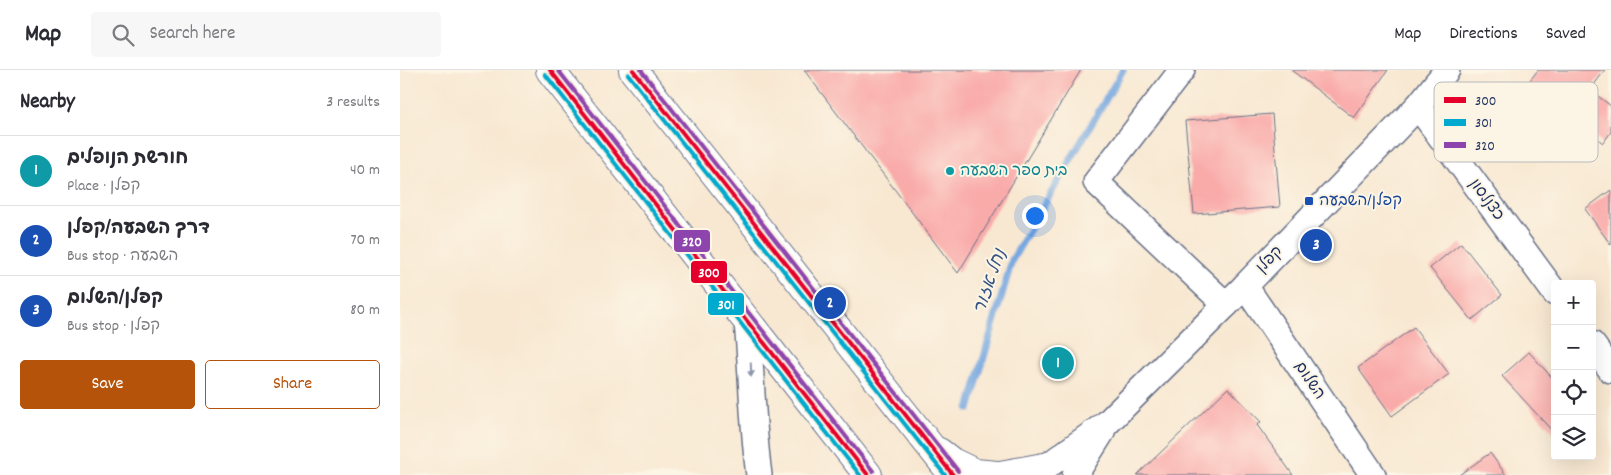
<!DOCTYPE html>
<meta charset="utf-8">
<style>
body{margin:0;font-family:Dekko,"Playpen Sans Hebrew",sans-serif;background:#f7f7f7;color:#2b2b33}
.controls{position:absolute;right:15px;bottom:15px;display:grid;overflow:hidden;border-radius:5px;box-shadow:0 5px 20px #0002}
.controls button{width:45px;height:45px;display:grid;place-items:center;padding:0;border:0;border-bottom:1px solid #e1e1e2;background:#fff;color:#2b2b33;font:25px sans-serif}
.you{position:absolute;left:634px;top:145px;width:18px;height:18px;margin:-12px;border:4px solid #fff;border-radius:50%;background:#1a73e8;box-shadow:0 0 0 8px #1a73e833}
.badge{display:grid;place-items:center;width:32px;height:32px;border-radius:50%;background:#b45309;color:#fff;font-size:16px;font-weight:700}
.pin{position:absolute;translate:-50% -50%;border:2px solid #fff;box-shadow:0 1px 5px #0006}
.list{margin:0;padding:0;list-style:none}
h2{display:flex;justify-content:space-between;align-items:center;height:65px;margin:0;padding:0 20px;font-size:21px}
h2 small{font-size:16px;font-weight:400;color:#7c7c81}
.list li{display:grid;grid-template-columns:32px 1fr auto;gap:15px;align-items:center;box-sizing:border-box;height:70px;padding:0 20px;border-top:1px solid #e1e1e2}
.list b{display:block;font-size:19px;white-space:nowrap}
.list p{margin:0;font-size:16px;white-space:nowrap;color:#7c7c81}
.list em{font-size:16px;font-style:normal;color:#7c7c81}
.actions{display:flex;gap:10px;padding:15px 20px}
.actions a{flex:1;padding:11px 0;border:1px solid #b45309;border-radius:5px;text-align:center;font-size:18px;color:#b45309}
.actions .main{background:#b45309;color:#fff}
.icon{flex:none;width:28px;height:28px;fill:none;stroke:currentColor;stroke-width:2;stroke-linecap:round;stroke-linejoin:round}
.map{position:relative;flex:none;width:1211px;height:405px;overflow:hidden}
header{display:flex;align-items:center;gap:30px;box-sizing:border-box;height:70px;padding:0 25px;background:#fff;border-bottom:1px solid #e1e1e2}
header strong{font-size:24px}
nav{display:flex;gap:28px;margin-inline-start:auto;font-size:18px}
.search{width:350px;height:45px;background:#f7f7f7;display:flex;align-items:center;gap:12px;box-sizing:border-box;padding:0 18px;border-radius:5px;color:#7c7c81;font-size:19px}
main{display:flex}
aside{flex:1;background:#fff}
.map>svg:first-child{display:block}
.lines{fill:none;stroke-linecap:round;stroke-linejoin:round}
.stream{stroke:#75a7e0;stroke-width:7}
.building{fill:#f9abaa}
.minor-casing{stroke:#687087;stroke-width:28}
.highway-casing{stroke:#687087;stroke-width:30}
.minor{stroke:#fff;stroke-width:25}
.highway{stroke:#fff;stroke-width:28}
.bus-1-casing{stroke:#fcf5e5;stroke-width:8}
.bus-2-casing{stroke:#fcf5e5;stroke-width:8}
.bus-3-casing{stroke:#fcf5e5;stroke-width:8}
.bus-1{stroke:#e4002b;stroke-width:4}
.bus-2{stroke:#00a9ce;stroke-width:4}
.bus-3{stroke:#8e44ad;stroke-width:4}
.oneway{fill:#8d97ae}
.culture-dot{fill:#0f9aa8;stroke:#fcf5e5;stroke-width:2}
.transit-dot{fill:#1a4fb4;stroke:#fcf5e5;stroke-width:2}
.labels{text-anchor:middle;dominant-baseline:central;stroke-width:4;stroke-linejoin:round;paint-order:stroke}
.culture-label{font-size:16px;fill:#0d838f;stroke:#fcf5e5;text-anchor:start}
.street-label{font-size:16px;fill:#1b2f5e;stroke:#fcf5e5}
.transit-label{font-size:16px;fill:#164399;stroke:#fcf5e5;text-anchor:start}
.water-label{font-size:18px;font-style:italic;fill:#365385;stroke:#fcf5e5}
.key{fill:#fcf5e5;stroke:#b8babc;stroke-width:1}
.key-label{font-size:14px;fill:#1b2f5e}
.line-badge{stroke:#fcf5e5;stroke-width:2}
.badge-label{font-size:14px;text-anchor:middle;font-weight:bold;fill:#fff}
</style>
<header>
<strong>Map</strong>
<div class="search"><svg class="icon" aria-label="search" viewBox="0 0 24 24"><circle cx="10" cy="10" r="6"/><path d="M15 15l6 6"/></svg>Search here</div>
<nav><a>Map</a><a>Directions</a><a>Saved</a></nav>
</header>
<main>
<aside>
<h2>Nearby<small>3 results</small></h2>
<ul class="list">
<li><span class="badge" style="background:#0f9aa8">1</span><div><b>חורשת הנופלים</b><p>Place · קפלן</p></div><em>40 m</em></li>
<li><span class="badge" style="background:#1a4fb4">2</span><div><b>דרך השבעה/קפלן</b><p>Bus stop · השבעה</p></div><em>70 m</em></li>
<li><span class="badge" style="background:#1a4fb4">3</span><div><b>קפלן/השלום</b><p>Bus stop · קפלן</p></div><em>80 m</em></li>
</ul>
<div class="actions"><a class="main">Save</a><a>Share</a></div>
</aside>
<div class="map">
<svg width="1211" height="405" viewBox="0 0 1211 405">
<rect width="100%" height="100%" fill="#fcf5e5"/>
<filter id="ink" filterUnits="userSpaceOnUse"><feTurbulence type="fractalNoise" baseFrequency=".02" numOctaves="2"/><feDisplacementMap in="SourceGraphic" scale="10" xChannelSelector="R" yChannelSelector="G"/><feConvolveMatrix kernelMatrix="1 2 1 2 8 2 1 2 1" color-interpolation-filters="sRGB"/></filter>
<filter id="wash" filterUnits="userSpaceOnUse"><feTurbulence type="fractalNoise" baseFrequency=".0096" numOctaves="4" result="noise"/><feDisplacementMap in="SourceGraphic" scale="20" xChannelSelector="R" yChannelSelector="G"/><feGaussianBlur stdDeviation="1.12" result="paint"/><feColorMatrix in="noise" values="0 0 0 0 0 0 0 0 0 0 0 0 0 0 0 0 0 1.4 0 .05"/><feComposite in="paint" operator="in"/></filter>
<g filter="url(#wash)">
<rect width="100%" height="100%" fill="#f8e8d2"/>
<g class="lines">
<!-- stream -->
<path class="stream" d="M569,339L612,190L723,0"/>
</g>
<g id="blocks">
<!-- building -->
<g class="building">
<path d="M404,0H681L558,203Z"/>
<path d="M891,0H988L954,48Z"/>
<path d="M1138,0H1205L1190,20L1211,36V62L1203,73L1163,42L1139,73L1103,45Z"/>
<path d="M872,44L880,137L794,144L785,51Z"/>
<path d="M1211,120V175L1185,139Z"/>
<path d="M1061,173L1102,225L1072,250L1030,198Z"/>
<path d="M1014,257L1049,304L992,346L958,298Z"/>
<path d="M1129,282L1155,311V364L1102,306Z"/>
<path d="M828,318L861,352L857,355L893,405H737Z"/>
<path d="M1090,383L1106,405H1059Z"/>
</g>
</g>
</g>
<g filter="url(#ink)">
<use href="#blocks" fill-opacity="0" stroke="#687087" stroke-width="1"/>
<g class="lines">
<!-- minor casing -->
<g class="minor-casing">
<g id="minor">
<path d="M782,0L696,112L826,235"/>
<path d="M1018,36L1155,223"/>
<path d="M845,216L973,405"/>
<path d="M347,252C352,303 352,354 359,405"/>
<path d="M1192,274L1211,300"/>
<path d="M635,405L707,353L845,216L1018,36L1047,0"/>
<path d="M675,405L702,362"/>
</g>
</g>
<!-- highway casing -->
<g class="highway-casing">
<g id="highway">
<path d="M150,0L468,405"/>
<path d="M233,0L553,405"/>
<path d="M539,382L552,392L575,403L597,405"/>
<path d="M600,405L644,397"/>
</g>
</g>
<!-- minor -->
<use href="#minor" class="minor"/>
<!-- highway -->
<use href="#highway" class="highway"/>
<!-- bus-1 casing -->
<g class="bus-1-casing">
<g id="bus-1">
<path d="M150,0L468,405"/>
<path d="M233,0L553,405"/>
</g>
</g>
<!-- bus-2 casing -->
<g class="bus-2-casing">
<g id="bus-2">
<path d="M145,4L460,405"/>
<path d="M228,4L545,405"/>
</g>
</g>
<!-- bus-3 casing -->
<g class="bus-3-casing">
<g id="bus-3">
<path d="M158,0L473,401"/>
<path d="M241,0L558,401"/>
</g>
</g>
<!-- bus-1 -->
<use href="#bus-1" class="bus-1"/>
<!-- bus-2 -->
<use href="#bus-2" class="bus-2"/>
<!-- bus-3 -->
<use href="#bus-3" class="bus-3"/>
</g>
<!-- one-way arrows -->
<defs><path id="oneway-solid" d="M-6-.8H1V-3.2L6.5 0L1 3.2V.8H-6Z" transform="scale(1.25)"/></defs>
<use class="oneway" href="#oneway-solid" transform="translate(351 300) rotate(88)"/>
</g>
<!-- markers -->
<circle class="culture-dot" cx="550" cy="101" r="5"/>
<rect class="transit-dot" x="904" y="126" width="10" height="10" rx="2.5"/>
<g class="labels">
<!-- culture labels -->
<g class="culture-label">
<text x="560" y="101">בית ספר השבעה</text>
</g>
<!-- street labels -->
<g class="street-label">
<text transform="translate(1086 130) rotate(54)">כצנלסון</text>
<text transform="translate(870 190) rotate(-46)">קפלן</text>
<text transform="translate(909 311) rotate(56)">השלום</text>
</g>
<!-- transit labels -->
<g class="transit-label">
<text x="919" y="131">קפלן/השבעה</text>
</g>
<!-- water labels -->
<g class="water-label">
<text transform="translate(591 212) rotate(-71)">נחל אזור</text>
</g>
</g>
<!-- legend -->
<rect x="1034" y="12" width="164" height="80" rx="8" class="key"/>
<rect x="1044" y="27" width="22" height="6" fill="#e4002b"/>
<rect x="1044" y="49" width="22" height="7" fill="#00a9ce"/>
<rect x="1044" y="72" width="22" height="6" fill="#8e44ad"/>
<g class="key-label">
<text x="1075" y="35">300</text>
<text x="1075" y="57">301</text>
<text x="1075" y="80">320</text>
</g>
<g class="line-badge">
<rect x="273" y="159" width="38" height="24" rx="5" fill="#8e44ad"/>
<rect x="290" y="190" width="38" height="24" rx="5" fill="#e4002b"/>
<rect x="307" y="222" width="38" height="24" rx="5" fill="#00a9ce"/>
</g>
<g class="badge-label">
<text x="292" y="176">320</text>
<text x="309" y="207">300</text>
<text x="326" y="239">301</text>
</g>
</svg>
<div class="controls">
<button>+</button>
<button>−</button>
<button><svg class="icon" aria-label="locate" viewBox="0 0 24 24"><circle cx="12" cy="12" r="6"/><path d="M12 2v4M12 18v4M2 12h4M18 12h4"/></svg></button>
<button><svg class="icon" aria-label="layers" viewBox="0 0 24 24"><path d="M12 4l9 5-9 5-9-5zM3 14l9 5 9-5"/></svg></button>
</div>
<div class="you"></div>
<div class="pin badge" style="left:658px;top:293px;background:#0f9aa8">1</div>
<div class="pin badge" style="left:430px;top:233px;background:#1a4fb4">2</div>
<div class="pin badge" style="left:916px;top:175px;background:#1a4fb4">3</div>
</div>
</main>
